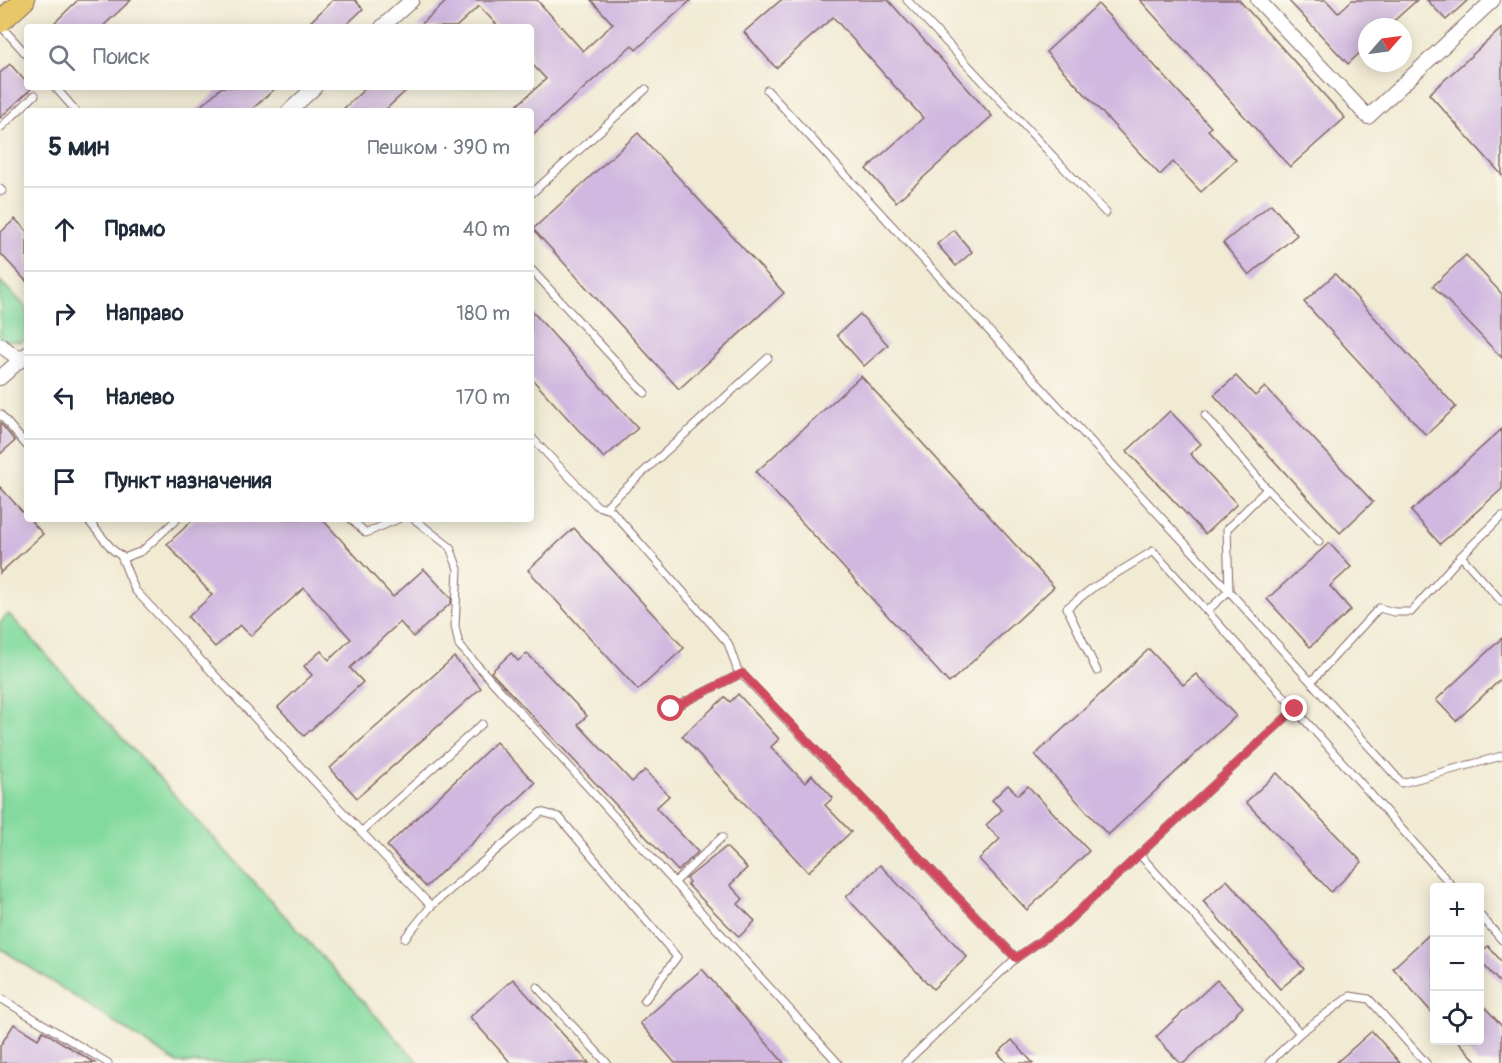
<!DOCTYPE html>
<html lang="ru">
<meta charset="utf-8">
<style>
body{margin:0;font-family:Pangolin,sans-serif;background:#f2f2f3;color:#1f2937}
.controls{position:absolute;right:18px;bottom:18px;display:grid;overflow:hidden;border-radius:6px;box-shadow:0 3px 15px #0003}
.controls button{width:54px;height:54px;display:grid;place-items:center;padding:0;border:0;border-bottom:2px solid #e0e1e3;background:#fff;color:#1f2937;font:30px sans-serif}
.compass{position:absolute;left:1358px;top:18px;width:54px;height:54px;border-radius:50%;background:#fff;box-shadow:0 3px 15px #0003;rotate:62deg}
.stop{position:absolute;width:18px;height:18px;margin:-14px;border:4px solid #d1495b;border-radius:50%;background:#fff}
.stop.end{background:#d1495b;border-color:#fff;box-shadow:0 2px 6px #0008}
.list{margin:0;padding:0;list-style:none}
h2{display:flex;justify-content:space-between;align-items:center;height:78px;margin:0;padding:0 24px;font-size:26px}
h2 small{font-size:20px;font-weight:400;color:#747a83}
.list li{display:grid;grid-template-columns:39px 1fr auto;gap:18px;align-items:center;box-sizing:border-box;height:84px;padding:0 24px;border-top:2px solid #e0e1e3}
.list b{display:block;font-size:22px;white-space:nowrap}
.list em{font-size:20px;font-style:normal;color:#747a83}
.icon{flex:none;width:33px;height:33px;fill:none;stroke:currentColor;stroke-width:2;stroke-linecap:round;stroke-linejoin:round}
.map{position:relative;flex:none;width:1502px;height:1063px;overflow:hidden}
.search{position:absolute;background:#fff;box-shadow:0 3px 15px #0003;left:24px;top:24px;width:510px;height:66px;display:flex;align-items:center;gap:15px;box-sizing:border-box;padding:0 21px;border-radius:6px;color:#747a83;font-size:22px}
.panel{position:absolute;background:#fff;box-shadow:0 3px 15px #0003;left:24px;top:108px;width:510px;height:414px;border-radius:6px}
.map>svg:first-child{display:block}
.green{fill:#83da9e;stroke:#667c64;stroke-width:1.5}
.building{fill:#d0b8e0}
.lines{fill:none;stroke-linecap:round;stroke-linejoin:round}
.lane-casing{stroke:#846666;stroke-width:9}
.street-casing{stroke:#846666;stroke-width:16}
.primary-casing{stroke:#846666;stroke-width:23}
.lane{stroke:#fff;stroke-width:7}
.street{stroke:#fff;stroke-width:14}
.primary{stroke:#e9c769;stroke-width:21}
.route{stroke:#d1495b;stroke-width:8}
</style>
<div class="map">
<svg width="1502" height="1063" viewBox="0 0 1502 1063">
<rect width="100%" height="100%" fill="#fbf7ec"/>
<filter id="ink" filterUnits="userSpaceOnUse"><feTurbulence type="fractalNoise" baseFrequency=".0167" numOctaves="2"/><feDisplacementMap in="SourceGraphic" scale="12" xChannelSelector="R" yChannelSelector="G"/><feConvolveMatrix kernelMatrix="1 2 1 2 8 2 1 2 1" color-interpolation-filters="sRGB"/></filter>
<filter id="wash" filterUnits="userSpaceOnUse"><feTurbulence type="fractalNoise" baseFrequency=".008" numOctaves="4" result="noise"/><feDisplacementMap in="SourceGraphic" scale="24" xChannelSelector="R" yChannelSelector="G"/><feGaussianBlur stdDeviation="1.35" result="paint"/><feColorMatrix in="noise" values="0 0 0 0 0 0 0 0 0 0 0 0 0 0 0 0 0 1.4 0 .05"/><feComposite in="paint" operator="in"/></filter>
<g filter="url(#wash)">
<rect width="100%" height="100%" fill="#f1ebd4"/>
<!-- green -->
<g class="green">
<path d="M0,281L27,308V338L22,342L0,340Z"/>
<path d="M9,614L419,1063H177L0,948V622Z"/>
</g>
<g id="blocks">
<!-- building -->
<g class="building">
<path d="M78,0H131L102,27H50Z"/>
<path d="M333,0H355L363,9L344,27H305Z"/>
<path d="M448,0H537L583,51L613,24L591,0H691L636,50L632,45L531,136V111H511L546,79L531,63V27H499L479,6L456,27H418Z"/>
<path d="M781,0H888L992,116L896,202L866,169L923,118L833,17L776,68L744,32Z"/>
<path d="M1140,0H1239L1345,118L1290,167Z"/>
<path d="M1288,0H1326L1338,13L1352,0H1417L1387,27H1367V46L1348,64Z"/>
<path d="M1427,0H1468L1446,20Z"/>
<path d="M1098,4L1211,127L1208,130L1236,160L1201,192L1173,162L1160,175L1046,52Z"/>
<path d="M1502,28V175L1429,94Z"/>
<path d="M10,64L27,83V87L32,88L0,118V73Z"/>
<path d="M222,87H277L250,111H195Z"/>
<path d="M367,87H410L384,111H341Z"/>
<path d="M638,133L784,293L679,389L533,229Z"/>
<path d="M1271,204L1297,235L1249,275L1223,243Z"/>
<path d="M15,219L27,231V282L0,253V233Z"/>
<path d="M954,230L972,252L956,266L937,244Z"/>
<path d="M1466,255L1502,294V358L1433,286Z"/>
<path d="M1335,274L1456,407L1426,435L1304,302Z"/>
<path d="M531,310L638,428L604,458L531,378Z"/>
<path d="M860,314L888,345L864,366L837,335Z"/>
<path d="M861,376L1054,587L949,683L756,472Z"/>
<path d="M1236,376L1255,396L1265,387L1373,502L1340,533L1214,395Z"/>
<path d="M1170,411L1201,444L1190,454L1237,504L1205,534L1127,451Z"/>
<path d="M0,423L15,441L0,454Z"/>
<path d="M1502,429V489L1440,544L1411,511Z"/>
<path d="M0,487L43,534L0,573Z"/>
<path d="M194,519H322L393,597L424,569L451,598V603L413,637L400,622L350,668L363,682L304,736L278,707L312,675L304,666L321,651L329,660L351,639L304,588L251,636L240,625L215,647L188,617L212,595L167,544Z"/>
<path d="M574,528L684,648L638,690L528,570Z"/>
<path d="M1329,543L1351,567L1330,586L1351,610L1310,647L1267,599Z"/>
<path d="M1502,638V678L1456,721L1436,700Z"/>
<path d="M1149,649L1183,685L1196,674L1236,716L1108,835L1035,755Z"/>
<path d="M511,653L518,661L527,653L587,716L578,724L632,782L645,770L669,796L656,808L698,852L678,871L491,672Z"/>
<path d="M454,657L481,688L357,798L330,768Z"/>
<path d="M738,694L779,739L771,747L805,783L812,775L833,798L825,805L851,832L808,872L682,736L725,697L730,702Z"/>
<path d="M496,742L535,783L426,887L387,846Z"/>
<path d="M1277,773L1362,862L1331,892L1246,802Z"/>
<path d="M1008,785L1018,795L1028,786L1089,851L1027,910L979,859L1000,839L986,825L1002,810L992,800Z"/>
<path d="M726,847L747,868L730,885L743,899L738,904L755,921L739,937L687,884L689,882L686,879Z"/>
<path d="M880,865L967,957L933,989L846,897Z"/>
<path d="M1227,880L1304,969L1280,989L1203,901Z"/>
<path d="M1434,930V1015L1393,968Z"/>
<path d="M1488,946L1502,962V985L1479,960V954Z"/>
<path d="M702,969L784,1063H675L640,1023Z"/>
<path d="M513,979L589,1063H511L470,1017Z"/>
<path d="M1217,980L1243,1007L1184,1063H1180L1156,1037Z"/>
<path d="M1479,1001L1502,1026V1063H1478L1458,1041H1479Z"/>
<path d="M14,1024L38,1039L43,1031L95,1063H0V1046Z"/>
<path d="M1372,1031L1400,1063H1336Z"/>
<path d="M1012,1040L1033,1063H1007L998,1053Z"/>
</g>
</g>
</g>
<g filter="url(#ink)">
<use href="#blocks" fill-opacity="0" stroke="#846666" stroke-width="1.5"/>
<g class="lines">
<!-- lane casing -->
<g class="lane-casing">
<g id="lane">
<path d="M907,0L1106,213"/>
<path d="M0,25L27,55"/>
<path d="M55,87L76,111"/>
<path d="M767,90L1229,591L1207,611"/>
<path d="M0,128L35,95"/>
<path d="M0,189L2,191"/>
<path d="M531,194L646,89"/>
<path d="M531,269L645,393"/>
<path d="M0,414L27,446"/>
<path d="M1205,415L1267,489"/>
<path d="M531,437L597,506L611,510L728,643L737,669L1016,958L905,1063"/>
<path d="M604,508L768,358"/>
<path d="M87,519L113,550L124,558L142,551L177,519"/>
<path d="M351,519L366,533L398,519"/>
<path d="M414,519L450,547L458,569L455,626L459,645L838,1063"/>
<path d="M1319,542L1267,489L1227,529L1229,591L1402,783L1502,756"/>
<path d="M121,556L135,590L431,906"/>
<path d="M1461,556L1502,602"/>
<path d="M1097,671L1067,608L1091,589L1153,551L1295,709"/>
<path d="M1311,682L1379,608L1394,612H1411L1461,556L1502,516"/>
<path d="M671,709L742,673"/>
<path d="M361,832L482,724"/>
<path d="M1140,855L1300,1033L1350,996L1369,999L1426,1063"/>
<path d="M674,883L722,837"/>
<path d="M1480,915L1502,940"/>
<path d="M405,938L431,906L541,812L559,817L677,957L644,1001"/>
<path d="M1016,958L1065,924L1295,709L1454,888"/>
<path d="M537,987L607,1063"/>
<path d="M0,998L108,1063"/>
<path d="M1269,1063L1300,1033"/>
</g>
</g>
<!-- street casing -->
<g class="street-casing">
<g id="street">
<path d="M1258,0L1368,117L1493,0"/>
<path d="M382,27L412,0"/>
<path d="M289,111L315,87"/>
<path d="M0,345L21,360"/>
<path d="M0,378L27,354"/>
</g>
</g>
<!-- primary casing -->
<g class="primary-casing">
<path id="primary" d="M0,22L24,0"/>
</g>
<!-- lane -->
<use href="#lane" class="lane"/>
<!-- street -->
<use href="#street" class="street"/>
<!-- primary -->
<use href="#primary" class="primary"/>
</g>
</g>
<g class="lines" filter="url(#ink)">
<!-- route -->
<path class="route" d="M671,709L742,673L1016,958L1065,924L1295,709"/>
</g>
</svg>
<div class="controls">
<button>+</button>
<button>−</button>
<button><svg class="icon" aria-label="locate" viewBox="0 0 24 24"><circle cx="12" cy="12" r="6"/><path d="M12 2v4M12 18v4M2 12h4M18 12h4"/></svg></button>
</div>
<svg class="compass" viewBox="-18 -18 36 36"><path d="M0-13l5 13h-10z" fill="#e53935"/><path d="M0 13l5-13h-10z" fill="#747a83"/></svg>
<div class="stop" style="left:671px;top:709px"></div>
<div class="stop end" style="left:1295px;top:709px"></div>
<div class="search"><svg class="icon" aria-label="search" viewBox="0 0 24 24"><circle cx="10" cy="10" r="6"/><path d="M15 15l6 6"/></svg>Поиск</div>
<section class="panel">
<h2>5 мин<small>Пешком · 390 m</small></h2>
<ul class="list">
<li><svg class="icon" aria-label="ahead" viewBox="0 0 24 24"><path d="M12 20V5M6 11l6-6 6 6"/></svg><div><b>Прямо</b></div><em>40 m</em></li>
<li><svg class="icon" aria-label="right" viewBox="0 0 24 24"><path d="M7 20v-9h11M14 6l5 5-5 5"/></svg><div><b>Направо</b></div><em>180 m</em></li>
<li><svg class="icon" aria-label="left" viewBox="0 0 24 24"><path d="M17 20v-9H6M10 6l-5 5 5 5"/></svg><div><b>Налево</b></div><em>170 m</em></li>
<li><svg class="icon" aria-label="arrive" viewBox="0 0 24 24"><path d="M6 21V4h12l-3 4 3 4H6"/></svg><div><b>Пункт назначения</b></div></li>
</ul>
</section>
</div>
